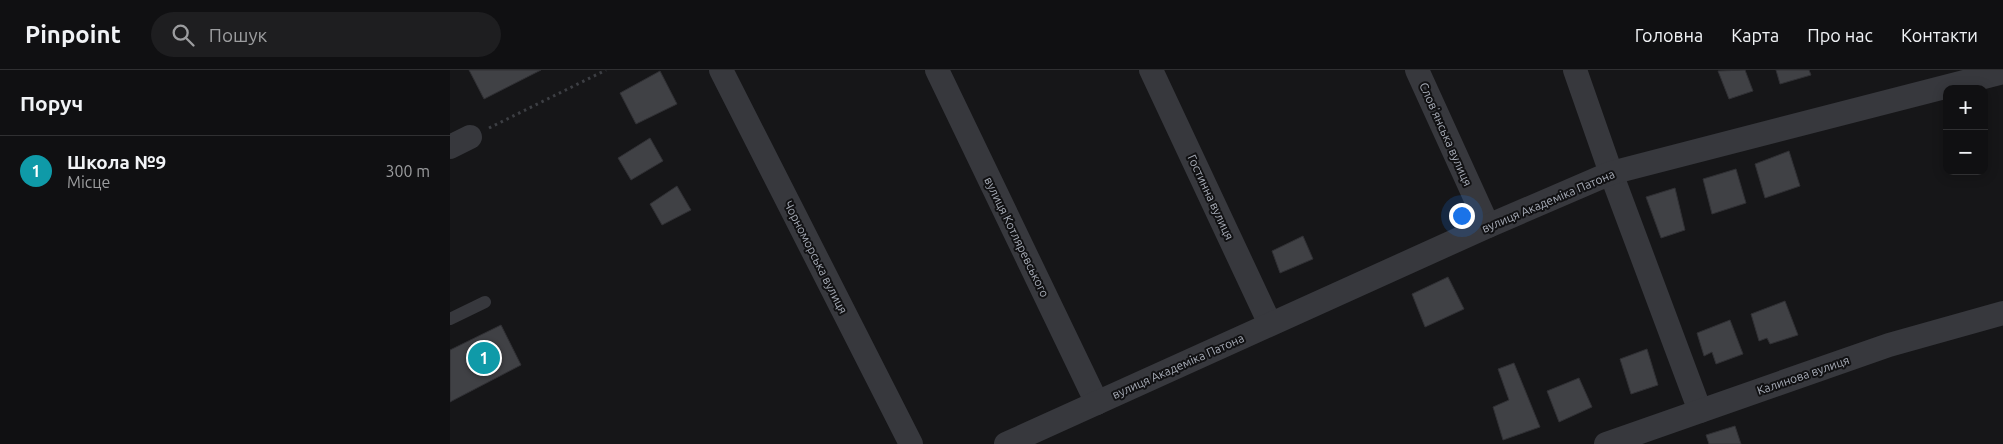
<!DOCTYPE html>
<html lang="uk">
<meta charset="utf-8">
<style>
body{margin:0;font-family:Ubuntu,sans-serif;background:#1e1e20;color:#f1f3f6}
.controls{position:absolute;right:15px;top:15px;display:grid;overflow:hidden;border-radius:10px;box-shadow:0 2px 12px #0003}
.controls button{width:45px;height:45px;display:grid;place-items:center;padding:0;border:0;border-bottom:1px solid #303032;background:#101012;color:#f1f3f6;font:25px sans-serif}
.you{position:absolute;left:1011px;top:145px;width:18px;height:18px;margin:-12px;border:4px solid #fff;border-radius:50%;background:#1a73e8;box-shadow:0 0 0 8px #1a73e833}
.badge{display:grid;place-items:center;width:32px;height:32px;border-radius:50%;background:#f2b134;color:#fff;font-size:16px;font-weight:700}
.pin{position:absolute;translate:-50% -50%;border:2px solid #fff;box-shadow:0 1px 5px #0006}
.list{margin:0;padding:0;list-style:none}
h2{display:flex;justify-content:space-between;align-items:center;height:65px;margin:0;padding:0 20px;font-size:21px}
h2 small{font-size:16px;font-weight:400;color:#9c9d9f}
.list li{display:grid;grid-template-columns:32px 1fr auto;gap:15px;align-items:center;box-sizing:border-box;height:70px;padding:0 20px;border-top:1px solid #303032}
.list b{display:block;font-size:19px;white-space:nowrap}
.list p{margin:0;font-size:16px;white-space:nowrap;color:#9c9d9f}
.list em{font-size:16px;font-style:normal;color:#9c9d9f}
.icon{flex:none;width:28px;height:28px;fill:none;stroke:currentColor;stroke-width:2;stroke-linecap:round;stroke-linejoin:round}
.map{position:relative;flex:none;width:1553px;height:374px;overflow:hidden}
header{display:flex;align-items:center;gap:30px;box-sizing:border-box;height:70px;padding:0 25px;background:#101012;border-bottom:1px solid #303032}
header strong{font-size:24px}
nav{display:flex;gap:28px;margin-inline-start:auto;font-size:18px}
.search{width:350px;height:45px;background:#1e1e20;display:flex;align-items:center;gap:12px;box-sizing:border-box;padding:0 18px;border-radius:28px;color:#9c9d9f;font-size:19px}
main{display:flex}
aside{flex:1;background:#101012}
.map>svg:first-child{display:block}
.building{fill:#404145;stroke:#303034}
.lines{fill:none;stroke-linecap:round;stroke-linejoin:round}
.path{stroke:#3d3f44;stroke-width:3;stroke-dasharray:2.5 4;stroke-linecap:butt}
.service{stroke:#37383d;stroke-width:12}
.minor{stroke:#37383d;stroke-width:24}
.labels{text-anchor:middle;dominant-baseline:central;stroke-width:4;stroke-linejoin:round;paint-order:stroke}
.street-label{font-size:12px;fill:#a8adb8;stroke:#111113}
</style>
<header>
<strong>Pinpoint</strong>
<div class="search"><svg class="icon" aria-label="search" viewBox="0 0 24 24"><circle cx="10" cy="10" r="6"/><path d="M15 15l6 6"/></svg>Пошук</div>
<nav><a>Головна</a><a>Карта</a><a>Про нас</a><a>Контакти</a></nav>
</header>
<main>
<aside>
<h2>Поруч<small></small></h2>
<ul class="list">
<li><span class="badge" style="background:#0f9aa8">1</span><div><b>Школа №9</b><p>Місце</p></div><em>300 m</em></li>
</ul>
</aside>
<div class="map">
<svg width="1553" height="374" viewBox="0 0 1553 374">
<rect width="100%" height="100%" fill="#161618"/>
<!-- building -->
<g class="building">
<path d="M19,0H91L34,29Z"/>
<path d="M1295,0L1303,21L1279,29L1268,1Z"/>
<path d="M1326,0H1359L1361,5L1330,14Z"/>
<path d="M210,1L227,34L186,54L170,23Z"/>
<path d="M200,68L213,91L181,110L168,88Z"/>
<path d="M1339,81L1350,116L1315,128L1305,94Z"/>
<path d="M1286,99L1296,133L1262,144L1253,109Z"/>
<path d="M227,116L241,140L212,155L200,134Z"/>
<path d="M1225,118L1235,160L1211,168L1196,127Z"/>
<path d="M853,166L863,189L830,203L822,181Z"/>
<path d="M998,207L1014,239L975,257L962,224Z"/>
<path d="M1335,231L1348,265L1320,274L1317,268L1309,271L1301,244Z"/>
<path d="M1280,250L1293,284L1266,294L1262,282L1254,286L1247,263Z"/>
<path d="M51,255L71,295L0,332V280Z"/>
<path d="M1197,279L1208,315L1181,324L1170,289Z"/>
<path d="M1064,293L1090,357L1053,370L1043,337L1059,330L1048,299Z"/>
<path d="M1129,308L1142,337L1109,352L1097,321Z"/>
<path d="M1285,356L1291,374H1259L1256,365Z"/>
</g>
<g class="lines">
<!-- path -->
<path class="path" d="M39,58L156,0"/>
<!-- service -->
<path class="service" d="M0,249L35,232"/>
<!-- minor -->
<g class="minor">
<path d="M271,0L461,374"/>
<path d="M487,0L647,333"/>
<path d="M701,0L820,254"/>
<path d="M967,0L1038,156"/>
<path d="M1125,0L1161,103L1250,341"/>
<path d="M0,77L20,67"/>
<path d="M556,374L1038,156L1161,103L1553,2"/>
<path d="M1156,374L1439,275L1553,243"/>
</g>
</g>
<g class="labels">
<!-- street labels -->
<g class="street-label">
<text transform="translate(996 64) rotate(66)">Словʼянська вулиця</text>
<text transform="translate(761 127) rotate(65)">Гостинна вулиця</text>
<text transform="translate(1098 131) rotate(-23)">вулиця Академіка Патона</text>
<text transform="translate(567 167) rotate(64)">вулиця Котляревського</text>
<text transform="translate(366 187) rotate(63)">Чорноморська вулиця</text>
<text transform="translate(728 296) rotate(-24)">вулиця Академіка Патона</text>
<text transform="translate(1353 305) rotate(-19)">Калинова вулиця</text>
</g>
</g>
</svg>
<div class="controls">
<button>+</button>
<button>−</button>
</div>
<div class="you"></div>
<div class="pin badge" style="left:34px;top:288px;background:#0f9aa8">1</div>
</div>
</main>
